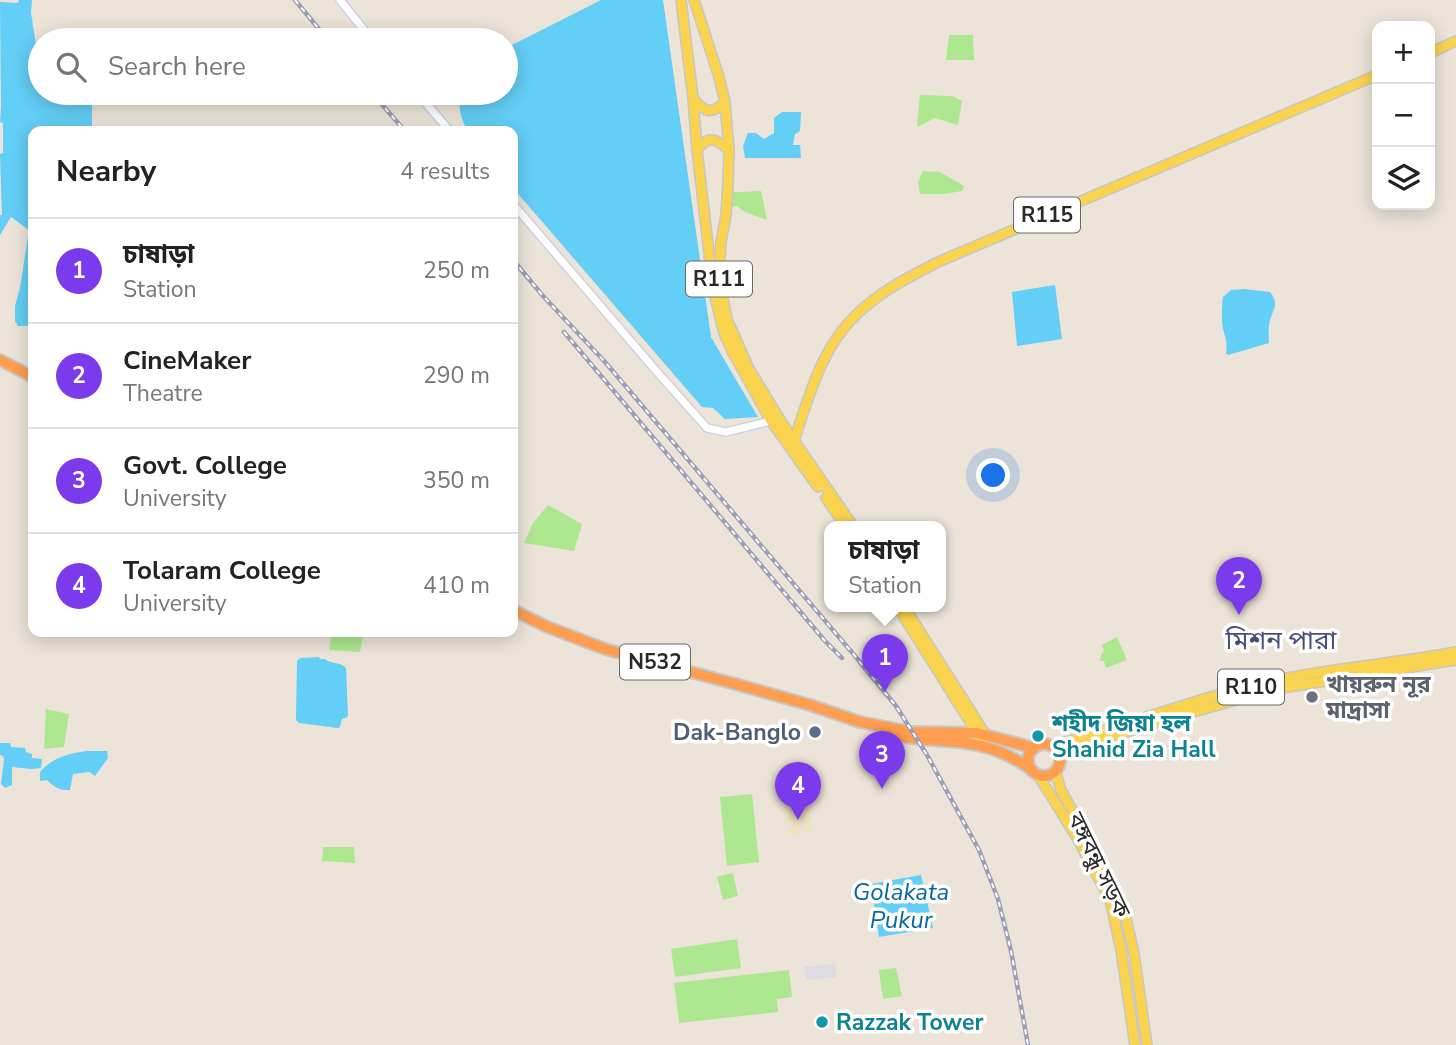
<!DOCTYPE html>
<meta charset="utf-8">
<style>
body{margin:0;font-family:"Nunito Sans","Noto Sans Bengali",sans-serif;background:#f2f2f2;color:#222}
.controls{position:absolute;right:21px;top:21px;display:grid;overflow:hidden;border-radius:14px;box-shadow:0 4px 18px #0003}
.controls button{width:63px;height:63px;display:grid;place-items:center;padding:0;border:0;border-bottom:2px solid #e0e0e0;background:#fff;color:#222;font:35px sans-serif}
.you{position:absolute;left:994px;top:476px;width:24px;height:24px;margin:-18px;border:5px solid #fff;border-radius:50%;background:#1a73e8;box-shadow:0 0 0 10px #1a73e833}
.badge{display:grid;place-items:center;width:46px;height:46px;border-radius:50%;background:#7c3aed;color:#fff;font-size:23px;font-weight:700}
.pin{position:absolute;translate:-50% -58px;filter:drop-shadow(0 2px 4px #0008)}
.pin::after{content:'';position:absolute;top:37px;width:24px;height:21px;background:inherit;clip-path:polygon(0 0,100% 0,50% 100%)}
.popup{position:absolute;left:824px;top:521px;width:122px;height:91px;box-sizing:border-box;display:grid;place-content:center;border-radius:14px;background:#fff;filter:drop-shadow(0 2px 5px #0005);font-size:23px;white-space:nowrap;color:#767676}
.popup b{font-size:26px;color:#222}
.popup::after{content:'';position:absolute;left:50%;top:100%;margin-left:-14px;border:14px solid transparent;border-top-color:#fff}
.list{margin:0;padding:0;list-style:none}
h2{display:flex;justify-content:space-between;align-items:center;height:91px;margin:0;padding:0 28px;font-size:30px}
h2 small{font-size:23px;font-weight:400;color:#767676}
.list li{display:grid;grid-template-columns:46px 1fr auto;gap:21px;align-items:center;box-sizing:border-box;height:105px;padding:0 28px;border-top:2px solid #e0e0e0}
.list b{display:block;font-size:26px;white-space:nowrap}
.list p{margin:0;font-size:23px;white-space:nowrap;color:#767676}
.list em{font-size:23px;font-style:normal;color:#767676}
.icon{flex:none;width:38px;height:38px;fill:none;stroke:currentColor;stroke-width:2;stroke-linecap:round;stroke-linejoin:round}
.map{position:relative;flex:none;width:1456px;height:1045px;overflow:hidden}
.search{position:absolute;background:#fff;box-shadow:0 4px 18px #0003;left:28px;top:28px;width:490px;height:77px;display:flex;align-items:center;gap:18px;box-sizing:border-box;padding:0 24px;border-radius:38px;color:#767676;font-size:26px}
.panel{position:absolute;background:#fff;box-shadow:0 4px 18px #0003;left:28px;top:126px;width:490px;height:511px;border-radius:14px}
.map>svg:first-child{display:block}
.industrial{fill:#dddae3}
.education{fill:#efe2c6}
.green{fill:#ade790}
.water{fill:#63cef6}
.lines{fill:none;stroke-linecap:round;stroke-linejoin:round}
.minor-casing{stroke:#ced1e3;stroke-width:10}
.major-casing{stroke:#c7c7c7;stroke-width:12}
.highway-casing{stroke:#c7c7c7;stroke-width:14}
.minor{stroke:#fff;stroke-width:7}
.major{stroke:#fad34f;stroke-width:9}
.highway{stroke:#ff9d50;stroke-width:10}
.rail-casing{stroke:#9b9eb4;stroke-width:4.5}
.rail{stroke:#fff;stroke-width:2;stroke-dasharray:5;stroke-linecap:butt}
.worship-dot{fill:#6b7280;stroke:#fff;stroke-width:2.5}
.service-dot{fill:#5c6f8a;stroke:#fff;stroke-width:2.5}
.culture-dot{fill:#0f9aa8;stroke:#fff;stroke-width:2.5}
.labels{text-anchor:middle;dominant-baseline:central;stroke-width:7;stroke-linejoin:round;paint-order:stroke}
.shield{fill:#fff;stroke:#686868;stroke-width:2}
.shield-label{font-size:21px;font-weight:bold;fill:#282828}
.worship-label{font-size:23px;font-weight:bold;fill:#5b616d;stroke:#fff;text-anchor:start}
.culture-label{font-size:23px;font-weight:bold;fill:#0d838f;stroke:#fff;text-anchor:start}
.service-label{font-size:23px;font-weight:bold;fill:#4e5e75;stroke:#fff;text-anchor:end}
.street-label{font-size:23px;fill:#282828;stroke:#fff}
.water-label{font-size:24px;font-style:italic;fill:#0469a0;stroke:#fff}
.quarter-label{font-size:26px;fill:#464f7b;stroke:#fff}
</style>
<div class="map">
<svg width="1456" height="1045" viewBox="0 0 1456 1045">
<rect width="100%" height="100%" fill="#ece4d8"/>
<!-- industrial -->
<path class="industrial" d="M835,964L836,977L806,980L804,967Z"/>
<!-- education -->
<path class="education" d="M805,791L814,832L788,836L783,796Z"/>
<!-- green -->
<g class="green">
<path d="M949,35H973L974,60H946Z"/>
<path d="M920,95L952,96L962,101L958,125L935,118L917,127Z"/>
<path d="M923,171L940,172L964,186L962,191L944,194H920L918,182Z"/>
<path d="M761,191L767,220L745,212L737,206L722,208L721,193Z"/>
<path d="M548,505L582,524L574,551L524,543L533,523Z"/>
<path d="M332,632H364L360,652L329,650Z"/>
<path d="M1117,637L1127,660L1106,668L1104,661H1100L1101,655L1104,651L1102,645Z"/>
<path d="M46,709L69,714L64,747L44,749Z"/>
<path d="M752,794L759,862L727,866L720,797Z"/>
<path d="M323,847H354L355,863L322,861Z"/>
<path d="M733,873L738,896L723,900L717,877Z"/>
<path d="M737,939L741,968L675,977L671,949Z"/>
<path d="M896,968L902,996L883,999L879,970Z"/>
<path d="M789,970L792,997L777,999L778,1012L679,1023L674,983Z"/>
</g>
<!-- water -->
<g class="water">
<path d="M19,0H32L31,13L36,45H40V93H55V103L92,105V131H33V301L31,326H18L15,321V306L20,288L29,230L11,217L0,235V215H2L0,154L3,153V123L0,122L1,106L0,2L18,3Z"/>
<path d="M601,0H663L711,337L758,417L725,419L713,408L702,407L513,188V131H468C461,120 457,106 461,93H506V48Z"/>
<path d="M782,112H801L800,131L795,134L793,145H800L801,158H745L743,146L748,133H756L764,139L774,133V118Z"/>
<path d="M1055,285L1062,339L1017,346L1012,292Z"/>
<path d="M1244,289L1270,292C1281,305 1271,311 1269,325C1268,331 1269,337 1269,343L1228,355L1226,353C1228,343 1225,338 1223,328C1221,318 1222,307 1223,297L1231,290Z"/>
<path d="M319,657L320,659H325C330,664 339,661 346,668L348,715L347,717L342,719L340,727L338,728L299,723L296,720L297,661L300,658Z"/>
<path d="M0,743H10L11,747L25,748L26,752L32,754V758L42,759L41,768L31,769L12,767V785L5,788L1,784L4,759L3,756L0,755Z"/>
<path d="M86,751H107L108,758L95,776L90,772L73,774L70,790C60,791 54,787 47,780L40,781V772C53,757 68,754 86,751Z"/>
<path d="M921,875L933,928L879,937L871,884Z"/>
</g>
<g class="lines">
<!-- minor casing -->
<g class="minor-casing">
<g id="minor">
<path d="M340,0L372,40"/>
<path d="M417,93L450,131"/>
<path d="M513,204L658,373L707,428L726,432L771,421"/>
</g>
</g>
<!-- major casing -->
<g class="major-casing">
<g id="major">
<path d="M681,0L693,98L697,150L713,287L721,322L725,336L732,351L771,421L818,487"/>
<path d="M694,0L719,77L725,102L729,150L728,185L726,215L721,242L719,278L727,319L749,369L782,423L853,526"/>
<path d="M1430,53L1456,41"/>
<path d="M693,98C705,113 711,115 725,102"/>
<path d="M697,150C709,134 716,139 729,150"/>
<path d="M794,441C809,397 821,348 856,315C879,292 909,277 938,262L1377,75"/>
<path d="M826,498L845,526"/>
<path d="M897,606L977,733L983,746"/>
<path d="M905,608L987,737"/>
<path d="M1052,746C1129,725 1204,695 1282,679C1340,667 1398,663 1456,652"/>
<path d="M1060,759L1074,751L1096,741L1182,715L1276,689L1456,660"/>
<path d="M1055,771L1061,790L1114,887L1124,910L1134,953L1147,1045"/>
<path d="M1038,775L1076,836L1110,900L1121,950L1135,1045"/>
</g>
</g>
<!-- highway casing -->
<g class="highway-casing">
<g id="highway">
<path d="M0,360L33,377"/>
<path d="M513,610L545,626L605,649L739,685L810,705L860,722L912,732L977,733L1034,748"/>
<path d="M900,736C927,742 955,739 981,746C999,750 1016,759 1031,769"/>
<circle cx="1044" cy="760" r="16"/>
</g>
</g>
<!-- minor -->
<use href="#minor" class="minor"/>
<!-- major -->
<use href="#major" class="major"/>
<!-- highway -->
<use href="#highway" class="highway"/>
<!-- rail casing -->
<g class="rail-casing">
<g id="rail">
<path d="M295,0L328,40"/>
<path d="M372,93L405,131"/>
<path d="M513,260L543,296L605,362L855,656L896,706L927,755L979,850L998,899L1011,951L1028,1045"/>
<path d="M564,332L825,641L842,658"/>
</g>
</g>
<!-- rail -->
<use href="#rail" class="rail"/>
</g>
<!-- markers -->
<circle class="worship-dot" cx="1312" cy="697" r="7"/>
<circle class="service-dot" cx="815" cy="732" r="7"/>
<g class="culture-dot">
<circle cx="1038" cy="736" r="7"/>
<circle cx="822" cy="1022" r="7"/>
</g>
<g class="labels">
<!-- shield labels -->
<g class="shield">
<rect x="1014" y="197.5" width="66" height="35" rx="5"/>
<rect x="686" y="261.5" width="66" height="35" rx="5"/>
<rect x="620" y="644.5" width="70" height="35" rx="5"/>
<rect x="1218" y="669.5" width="66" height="35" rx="5"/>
</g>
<g class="shield-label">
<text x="1047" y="215">R115</text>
<text x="719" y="279">R111</text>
<text x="655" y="662">N532</text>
<text x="1251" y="687">R110</text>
</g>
<!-- worship labels -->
<g class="worship-label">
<text x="1326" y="684">খায়রুন নূর<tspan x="1326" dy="26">মাদ্রাসা</tspan></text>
</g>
<!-- culture labels -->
<g class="culture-label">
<text x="1052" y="723">শহীদ জিয়া হল<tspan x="1052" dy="26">Shahid Zia Hall</tspan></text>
<text x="836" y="1022">Razzak Tower</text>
</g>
<!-- service labels -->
<g class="service-label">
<text x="801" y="732">Dak-Banglo</text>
</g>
<!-- street labels -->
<g class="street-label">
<text transform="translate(1099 865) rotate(64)">বঙ্গবন্ধু সড়ক</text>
</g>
<!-- water labels -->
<g class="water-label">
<text x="901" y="892">Golakata<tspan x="901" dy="28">Pukur</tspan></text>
</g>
<!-- quarter labels -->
<g class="quarter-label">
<text x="1281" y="640">মিশন পারা</text>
</g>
</g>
</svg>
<div class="controls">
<button>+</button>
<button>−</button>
<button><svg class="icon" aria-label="layers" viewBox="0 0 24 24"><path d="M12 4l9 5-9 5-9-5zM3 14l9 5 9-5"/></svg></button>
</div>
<div class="you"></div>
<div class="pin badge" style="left:885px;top:692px">1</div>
<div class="popup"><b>চাষাড়া</b>Station</div>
<div class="pin badge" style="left:1239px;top:615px">2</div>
<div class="pin badge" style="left:882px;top:789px">3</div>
<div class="pin badge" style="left:798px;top:820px">4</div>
<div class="search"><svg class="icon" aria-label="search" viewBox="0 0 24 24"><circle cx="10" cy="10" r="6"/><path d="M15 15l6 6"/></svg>Search here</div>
<section class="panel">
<h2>Nearby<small>4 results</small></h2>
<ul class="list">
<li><span class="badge">1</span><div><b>চাষাড়া</b><p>Station</p></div><em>250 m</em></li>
<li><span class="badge">2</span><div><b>CineMaker</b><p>Theatre</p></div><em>290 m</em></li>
<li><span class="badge">3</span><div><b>Govt. College</b><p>University</p></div><em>350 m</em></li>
<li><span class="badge">4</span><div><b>Tolaram College</b><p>University</p></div><em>410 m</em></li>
</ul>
</section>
</div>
